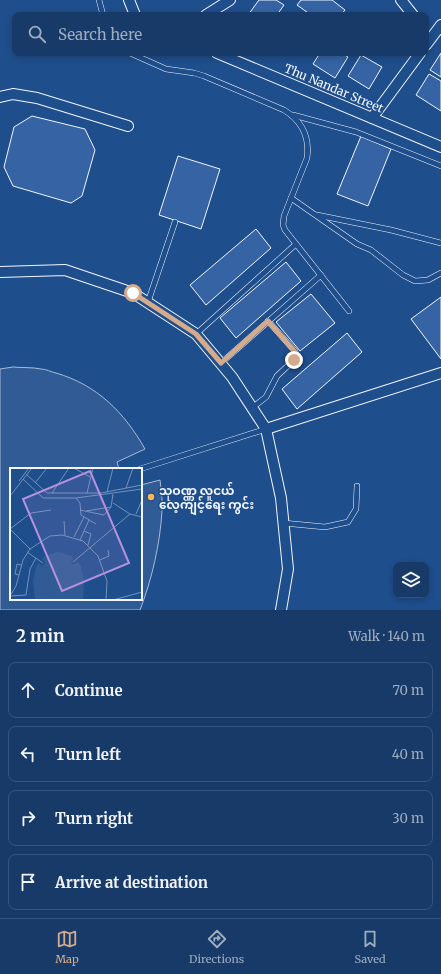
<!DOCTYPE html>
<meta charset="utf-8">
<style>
body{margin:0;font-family:Merriweather,"Noto Sans Myanmar",serif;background:#20416f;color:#f1f3f6}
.controls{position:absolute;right:12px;bottom:12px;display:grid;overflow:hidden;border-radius:8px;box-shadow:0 2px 6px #0003}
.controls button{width:36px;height:36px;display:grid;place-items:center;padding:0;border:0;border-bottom:1px solid #36547d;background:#173a69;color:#f1f3f6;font:20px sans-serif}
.stop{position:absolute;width:12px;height:12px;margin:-9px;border:3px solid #d6ab8b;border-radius:50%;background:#fff}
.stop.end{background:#d6ab8b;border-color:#fff;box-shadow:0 1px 4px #0008}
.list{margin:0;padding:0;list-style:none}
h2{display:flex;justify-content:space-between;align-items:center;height:52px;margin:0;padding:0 16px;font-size:17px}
h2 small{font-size:13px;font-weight:400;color:#9eadc0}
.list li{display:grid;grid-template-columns:26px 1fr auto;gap:12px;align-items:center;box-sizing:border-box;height:56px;margin:0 8px 8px;padding:0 8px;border:1px solid #36547d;border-radius:8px}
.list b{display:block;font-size:15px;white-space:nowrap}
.list em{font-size:13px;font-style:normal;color:#9eadc0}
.icon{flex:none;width:22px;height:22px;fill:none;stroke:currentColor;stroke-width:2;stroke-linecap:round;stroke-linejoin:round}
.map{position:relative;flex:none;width:441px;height:610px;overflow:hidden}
.search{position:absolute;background:#173a69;box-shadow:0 2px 6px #0003;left:12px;right:12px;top:12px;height:44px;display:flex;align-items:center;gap:10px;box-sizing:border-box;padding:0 14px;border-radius:8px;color:#9eadc0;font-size:15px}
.sheet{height:308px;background:#173a69}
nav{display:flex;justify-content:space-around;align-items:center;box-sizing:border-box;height:56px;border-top:1px solid #36547d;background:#173a69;font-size:11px;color:#9eadc0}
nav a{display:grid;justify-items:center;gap:2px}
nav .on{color:#d6ab8b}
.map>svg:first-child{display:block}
.green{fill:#305b95;stroke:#a8bbd7}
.building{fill:#3563a3;stroke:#f2f6ff}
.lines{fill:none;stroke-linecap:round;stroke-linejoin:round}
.lane-casing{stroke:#f2f6ff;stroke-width:6}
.street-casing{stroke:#f2f6ff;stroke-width:12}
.lane{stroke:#1f4e8c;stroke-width:5}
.street{stroke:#1f4e8c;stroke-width:10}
.route{stroke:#d6ab8b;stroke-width:5}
.poi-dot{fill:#ffb74d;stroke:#1f4e8c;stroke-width:1.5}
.labels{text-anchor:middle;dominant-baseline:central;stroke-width:3;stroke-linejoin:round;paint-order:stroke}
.street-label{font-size:12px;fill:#f2f6ff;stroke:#1f4e8c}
.poi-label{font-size:12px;font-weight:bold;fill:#f2f6ff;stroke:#1f4e8c;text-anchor:start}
.inset-road{fill:none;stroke:#7391ba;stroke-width:1}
.view{fill:#b691df;fill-opacity:0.15;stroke:#b691df;stroke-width:2}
.inset-edge{fill:none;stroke:#f2f6ff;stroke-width:2}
</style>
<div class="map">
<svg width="441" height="610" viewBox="0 0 441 610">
<rect width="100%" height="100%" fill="#1f4e8c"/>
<!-- green -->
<path class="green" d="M13,367C22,368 32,367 41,369C46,369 51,372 56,373C97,385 124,412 145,449L117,462L119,469H11V599H141V485L160,480C161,490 163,501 162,511C160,544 152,579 140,610H0V369Z"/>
<!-- building -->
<g class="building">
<path d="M259,0H276L284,5L277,15H248Z"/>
<path d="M301,0H332L345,10L341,15H311L297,5Z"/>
<path d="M320,53H341L348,57L335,78L313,64Z"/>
<path d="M441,53V77L430,70Z"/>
<path d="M361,55L382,67L369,89L348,76Z"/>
<path d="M429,74L441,81V111L416,95Z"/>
<path d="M32,116L85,129L95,150L82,196L71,203L13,186L4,167L14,127Z"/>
<path d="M361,136L391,149L368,206L337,194Z"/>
<path d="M178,156L220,169L201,229L159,215Z"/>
<path d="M256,229L271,248L206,305L190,285Z"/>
<path d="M286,262L301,281L236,338L220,318Z"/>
<path d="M311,294L335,323L300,351L276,322Z"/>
<path d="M441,297V359L411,319Z"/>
<path d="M347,333L362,352L297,409L282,389Z"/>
</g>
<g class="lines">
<!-- lane casing -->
<g class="lane-casing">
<g id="lane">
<path d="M99,0L103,15"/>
<path d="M130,53L166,69L194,73L204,76L284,110C302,121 310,136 307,158L284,216L283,225L285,230L349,311"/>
<path d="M293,115L356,132L441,166"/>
<path d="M291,198L357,244L371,250L403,275L415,281L428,280L441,273"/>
<path d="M317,215L391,230L441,243"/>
<path d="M148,302L175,222"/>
<path d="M196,334L296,244"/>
<path d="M221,363L321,275"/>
<path d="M252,408L266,397L277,376L294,360L296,354L295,351L268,321"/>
<path d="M140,469L266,429"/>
<path d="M283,523L325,527L348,522L356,509L357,486"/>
</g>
</g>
<!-- street casing -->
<g class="street-casing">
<g id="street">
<path d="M129,0L135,15"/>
<path d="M401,0L413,15"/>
<path d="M206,15L230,0"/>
<path d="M426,45L441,25"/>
<path d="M217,53L441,147"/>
<path d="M0,97L13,94L37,98L128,126"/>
<path d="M372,118L420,53"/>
<path d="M0,272L65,270L133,293L196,334L232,377L266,429L281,498L288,569L281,610"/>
<path d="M266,429L441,373"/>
</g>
</g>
<!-- lane -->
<use href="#lane" class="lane"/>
<!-- street -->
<use href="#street" class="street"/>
</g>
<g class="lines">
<!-- route -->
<path class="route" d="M133,293L196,334L221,363L268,321L295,352L296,354L294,360"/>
</g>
<!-- markers -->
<circle class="poi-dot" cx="151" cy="497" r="4"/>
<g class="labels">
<!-- street labels -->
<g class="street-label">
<text transform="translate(334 88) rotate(23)">Thu Nandar Street</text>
</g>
<!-- poi labels -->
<g class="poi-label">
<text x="159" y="490">သုဝဏ္ဏ လူငယ်<tspan x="159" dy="14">လေ့ကျင့်ရေး ကွင်း</tspan></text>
</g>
</g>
<!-- overview -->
<g transform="translate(10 468)">
<rect width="132" height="132" fill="#1f4e8c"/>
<path d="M48,84L61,88L64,90L61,94L63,97L68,94L71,98L74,113L73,132H25L23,113L26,99L28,95L33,98L35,94L32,91L35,88Z" fill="#305b95"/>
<path class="inset-road" d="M64,0L80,9M16,6L37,25H91L132,17M13,11L33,30H66L70,35L71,47L86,56M9,13L19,0M25,15L37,0M116,20L123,0M97,24L103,0M42,25L59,0M77,25L83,0M0,28L22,0M66,30L132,21M103,35L120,46M70,42L94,47L101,39L103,26M76,43L101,39M126,46L132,32M54,53L55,67M0,61L21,45L41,42M0,61L20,81M74,63L81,66L78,77M64,69L74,49M70,72L79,52M17,84L33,95M90,92L99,88L98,82M63,94L120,46L132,49M9,107L5,106L7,96L11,97M0,128L6,118L13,92L20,81L40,68L52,67L73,73L88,88L97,113L96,132M0,128L16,127L20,101L26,90M103,132L132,124"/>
<path class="view" d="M80,3L119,95L52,123L13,31Z"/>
<rect width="132" height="132" class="inset-edge"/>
</g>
</svg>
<div class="controls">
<button><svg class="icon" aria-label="layers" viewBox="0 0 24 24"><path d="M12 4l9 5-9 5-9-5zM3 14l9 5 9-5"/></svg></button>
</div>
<div class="stop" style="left:133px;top:293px"></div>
<div class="stop end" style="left:294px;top:360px"></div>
<div class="search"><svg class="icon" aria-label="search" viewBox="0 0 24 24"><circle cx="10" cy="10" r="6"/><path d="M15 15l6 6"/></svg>Search here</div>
</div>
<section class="sheet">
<h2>2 min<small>Walk · 140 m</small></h2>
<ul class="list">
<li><svg class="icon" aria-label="ahead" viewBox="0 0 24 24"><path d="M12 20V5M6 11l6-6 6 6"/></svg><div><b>Continue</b></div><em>70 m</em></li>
<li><svg class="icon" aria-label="left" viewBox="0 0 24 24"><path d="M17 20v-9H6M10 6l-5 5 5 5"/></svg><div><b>Turn left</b></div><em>40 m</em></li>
<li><svg class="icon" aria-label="right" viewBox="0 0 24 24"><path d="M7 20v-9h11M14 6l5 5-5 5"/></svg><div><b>Turn right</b></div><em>30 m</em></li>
<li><svg class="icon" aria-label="arrive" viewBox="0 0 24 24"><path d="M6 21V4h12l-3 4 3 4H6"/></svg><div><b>Arrive at destination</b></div></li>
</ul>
</section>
<nav>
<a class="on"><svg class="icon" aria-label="map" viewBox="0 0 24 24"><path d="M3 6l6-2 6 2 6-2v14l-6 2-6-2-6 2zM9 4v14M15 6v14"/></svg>Map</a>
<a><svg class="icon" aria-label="directions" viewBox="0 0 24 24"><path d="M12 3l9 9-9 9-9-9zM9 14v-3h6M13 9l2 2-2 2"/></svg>Directions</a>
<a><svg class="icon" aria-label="saved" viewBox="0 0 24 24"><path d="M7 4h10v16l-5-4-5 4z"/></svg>Saved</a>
</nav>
